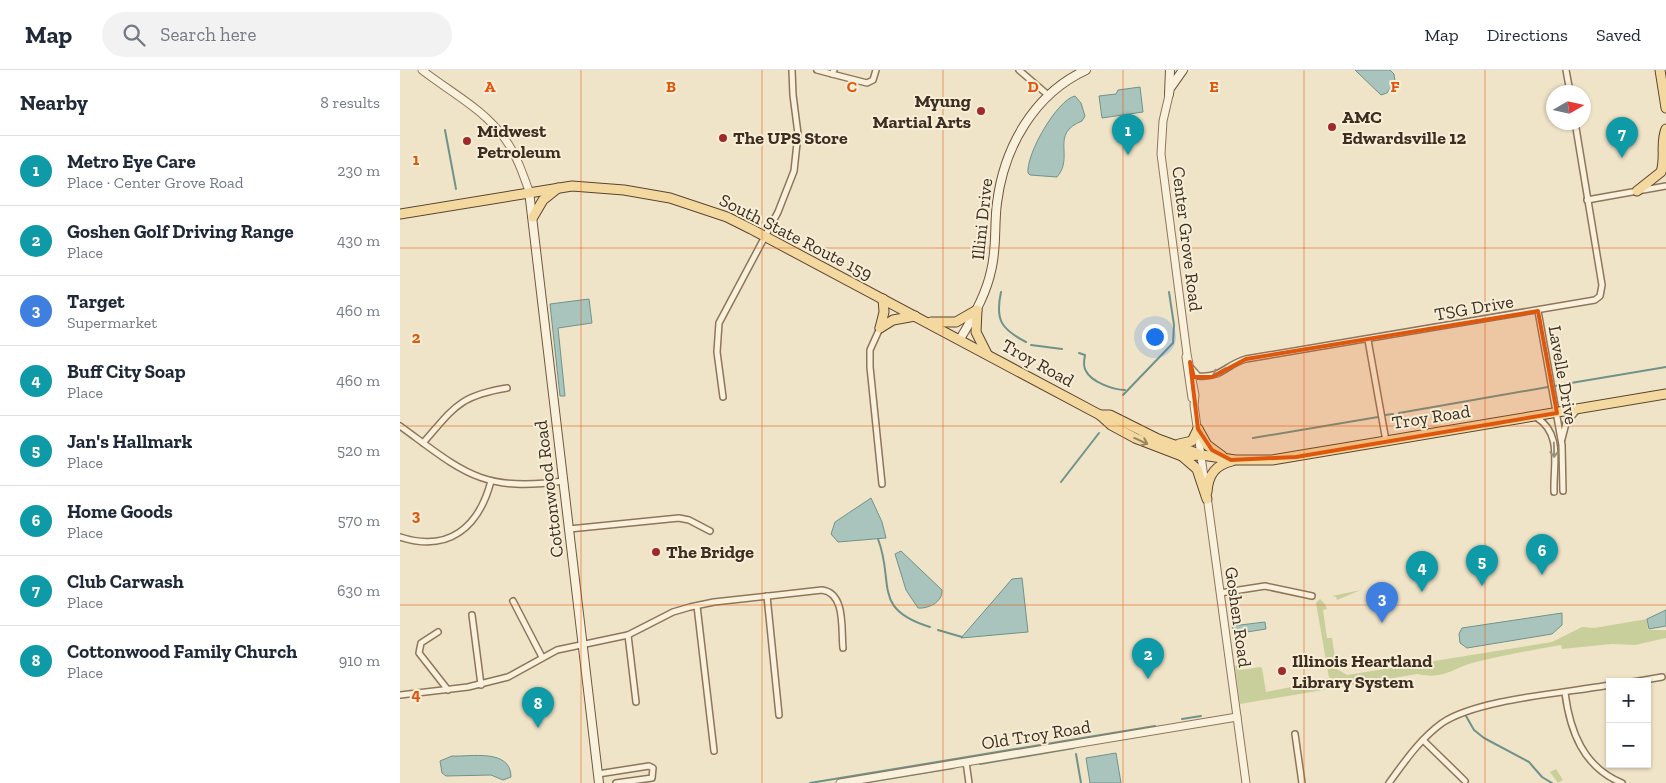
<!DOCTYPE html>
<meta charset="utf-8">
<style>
body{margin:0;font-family:"Zilla Slab",serif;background:#f2f2f3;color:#1f2937}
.controls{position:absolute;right:15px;bottom:15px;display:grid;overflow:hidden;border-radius:0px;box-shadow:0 1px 4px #0004}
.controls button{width:45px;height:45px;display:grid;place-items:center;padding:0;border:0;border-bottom:1px solid #e0e1e3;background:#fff;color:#1f2937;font:25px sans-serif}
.compass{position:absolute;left:1146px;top:15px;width:45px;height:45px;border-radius:50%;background:#fff;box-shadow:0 1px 4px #0004;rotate:81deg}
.you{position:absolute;left:754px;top:266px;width:18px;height:18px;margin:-12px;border:4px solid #fff;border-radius:50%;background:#1a73e8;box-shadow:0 0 0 8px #1a73e833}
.badge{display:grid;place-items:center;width:32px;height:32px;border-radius:50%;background:#9e2a2b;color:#fff;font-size:16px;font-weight:700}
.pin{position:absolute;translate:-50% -41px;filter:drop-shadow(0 1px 2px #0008)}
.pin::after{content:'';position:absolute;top:26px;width:18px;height:15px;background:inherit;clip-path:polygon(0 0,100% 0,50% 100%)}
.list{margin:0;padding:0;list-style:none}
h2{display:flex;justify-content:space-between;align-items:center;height:65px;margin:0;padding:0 20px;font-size:21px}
h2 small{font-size:16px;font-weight:400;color:#747a83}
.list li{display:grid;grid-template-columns:32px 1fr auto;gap:15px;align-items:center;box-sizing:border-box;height:70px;padding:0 20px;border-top:1px solid #e0e1e3}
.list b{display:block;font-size:19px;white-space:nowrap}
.list p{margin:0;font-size:16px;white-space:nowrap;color:#747a83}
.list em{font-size:16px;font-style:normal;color:#747a83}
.icon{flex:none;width:28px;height:28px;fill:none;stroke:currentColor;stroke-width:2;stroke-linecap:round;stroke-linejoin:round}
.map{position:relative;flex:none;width:1266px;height:713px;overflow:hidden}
header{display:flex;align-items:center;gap:30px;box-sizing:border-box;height:70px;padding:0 25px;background:#fff;border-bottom:1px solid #e0e1e3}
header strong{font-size:24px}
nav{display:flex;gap:28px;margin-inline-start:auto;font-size:18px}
.search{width:350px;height:45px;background:#f2f2f3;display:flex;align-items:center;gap:12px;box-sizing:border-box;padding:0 18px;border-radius:28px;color:#747a83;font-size:19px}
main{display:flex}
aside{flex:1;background:#fff}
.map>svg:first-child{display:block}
.green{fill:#c9cf9b}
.water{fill:#a9c4bc;stroke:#6f938a}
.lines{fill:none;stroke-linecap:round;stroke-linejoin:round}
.stream{stroke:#6f938a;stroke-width:2}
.minor-casing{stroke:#8d765c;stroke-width:8}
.tertiary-casing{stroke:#8d765c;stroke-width:9}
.secondary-casing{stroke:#6f573f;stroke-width:10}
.primary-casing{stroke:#5b4430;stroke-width:11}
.minor{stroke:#faf1dc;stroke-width:5}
.tertiary{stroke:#faf1dc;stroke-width:7}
.secondary{stroke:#faf1dc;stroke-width:8}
.primary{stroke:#f3d9a0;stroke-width:9}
.oneway{stroke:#9c907e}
.oneway2{stroke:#988460}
.marked{fill:#df570d;fill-opacity:0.2;stroke:#df570d;stroke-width:4;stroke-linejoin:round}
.grid{fill:none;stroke:#df570d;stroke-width:1;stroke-opacity:0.55}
.poi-dot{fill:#9e2a2b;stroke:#f7eed8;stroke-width:2}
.labels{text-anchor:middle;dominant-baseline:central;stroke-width:4;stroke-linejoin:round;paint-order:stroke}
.poi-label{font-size:18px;font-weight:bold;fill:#3d2e20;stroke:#f7eed8;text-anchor:start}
.street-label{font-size:18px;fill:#3d2e20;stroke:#f7eed8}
.grid-label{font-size:16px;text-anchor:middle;font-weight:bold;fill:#df570d;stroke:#f7eed8;stroke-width:4;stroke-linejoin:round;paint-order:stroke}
</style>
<header>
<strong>Map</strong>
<div class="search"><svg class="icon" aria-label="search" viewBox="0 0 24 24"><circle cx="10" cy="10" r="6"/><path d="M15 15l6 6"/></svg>Search here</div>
<nav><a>Map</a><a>Directions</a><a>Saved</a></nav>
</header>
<main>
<aside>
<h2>Nearby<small>8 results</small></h2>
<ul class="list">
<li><span class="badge" style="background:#0f9aa8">1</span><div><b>Metro Eye Care</b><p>Place · Center Grove Road</p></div><em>230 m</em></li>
<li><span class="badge" style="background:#0f9aa8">2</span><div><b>Goshen Golf Driving Range</b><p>Place</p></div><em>430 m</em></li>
<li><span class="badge" style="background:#3f7fe0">3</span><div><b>Target</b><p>Supermarket</p></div><em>460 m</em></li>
<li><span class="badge" style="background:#0f9aa8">4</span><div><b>Buff City Soap</b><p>Place</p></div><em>460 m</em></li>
<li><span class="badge" style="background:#0f9aa8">5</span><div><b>Jan's Hallmark</b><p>Place</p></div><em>520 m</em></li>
<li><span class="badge" style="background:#0f9aa8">6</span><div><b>Home Goods</b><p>Place</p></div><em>570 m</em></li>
<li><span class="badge" style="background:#0f9aa8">7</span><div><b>Club Carwash</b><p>Place</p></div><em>630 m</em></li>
<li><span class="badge" style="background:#0f9aa8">8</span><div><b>Cottonwood Family Church</b><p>Place</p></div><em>910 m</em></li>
</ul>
</aside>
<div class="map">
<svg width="1266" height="713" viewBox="0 0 1266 713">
<rect width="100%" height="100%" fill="#f0e4c8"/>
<!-- green -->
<g class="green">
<path d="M961,520L937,530L936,527L932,526Z"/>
<path d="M920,529L925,534L927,539L923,540L927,568H932L937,599L947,605L1152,572L1182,557L1194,558L1247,549L1248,560H1266V568L1235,575L1212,574L1162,579L1161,575C1133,580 1104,585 1076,592C1052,598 1045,610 1017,604L840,634L835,596L840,595L841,600L860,597L862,598L866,622L896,616V612L911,610L912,617L924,615L923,609L929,608L916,533Z"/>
<path d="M1156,699L1163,710L1158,713L1150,702Z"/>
</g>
<!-- water -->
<g class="water">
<path d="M955,0H990L994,4L995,11L987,23L981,25Z"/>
<path d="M740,17L743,42L702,48L699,26L716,24L718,20Z"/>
<path d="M675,26L681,33L685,46L682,51C649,64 675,86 657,107L630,105L628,103C626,84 657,30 675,26Z"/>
<path d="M189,229L192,253L158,258L165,326H160L150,234Z"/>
<path d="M471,428L482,452L486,468L438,472L431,464L435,452Z"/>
<path d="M501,481L542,520C543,532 528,539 518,538L506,520L495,484Z"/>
<path d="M622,508L628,562L561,568L612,509Z"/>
<path d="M1266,540V556L1249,559L1247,549Z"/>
<path d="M1162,543V555L1152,564L1067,578L1060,573L1059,564L1062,558Z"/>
<path d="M865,552L866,559L834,564L832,556Z"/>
<path d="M716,683L721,713H690L686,688Z"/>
<path d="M52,686C70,687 111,678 111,707L103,710L91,705L46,706L42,703L40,691Z"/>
</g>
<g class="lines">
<!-- stream -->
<g class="stream">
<path d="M45,60L56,119"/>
<path d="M601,222C595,250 601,259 626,272"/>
<path d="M631,275L662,279"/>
<path d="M679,283L685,285C684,290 683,297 686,301C691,312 714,320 725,320"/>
<path d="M1165,314L1266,297"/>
<path d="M1155,316L1159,315"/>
<path d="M723,325L773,273L774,255L769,222"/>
<path d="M999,343L1148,317"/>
<path d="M985,345L993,344"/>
<path d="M853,368L978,347"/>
<path d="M661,412L699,363"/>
<path d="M478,469C495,513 471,539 530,557"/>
<path d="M538,560L562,567"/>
<path d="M1066,646L1074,660L1084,668L1129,692L1142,707L1152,713"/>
<path d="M782,649L801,646"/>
<path d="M676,684L681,713"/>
<path d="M580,694L674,678"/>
<path d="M410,713L755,656"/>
<path d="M463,713L554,698"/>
</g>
<!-- minor casing -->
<g class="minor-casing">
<g id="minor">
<path d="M417,0L432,4"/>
<path d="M434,0L432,4L467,13L473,10L476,0"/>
<path d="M619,0L648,25"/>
<path d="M1166,0L1170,22"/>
<path d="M1187,130L1266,116"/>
<path d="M1138,241L1162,375L1163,421"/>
<path d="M480,258L470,280V297L482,414"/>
<path d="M968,270L986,371"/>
<path d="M792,299L798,306C822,308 825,295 846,289L1195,230L1200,226L1202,215L1175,52"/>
<path d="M323,327L317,282L319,253L378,142L394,101L398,64L393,25L392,0"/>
<path d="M1136,347C1163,364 1153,394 1154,422"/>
<path d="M0,356C62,401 81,423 163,411"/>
<path d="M1162,369L1166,353L1177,340"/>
<path d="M23,373C54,338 58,326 107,318"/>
<path d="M169,459L279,448L289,450L310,461"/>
<path d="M0,467C49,483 79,457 91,411"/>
<path d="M820,523L865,516L912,526"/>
<path d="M367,526L379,645"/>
<path d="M113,531L142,587"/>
<path d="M297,536L314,681"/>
<path d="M72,545L81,615"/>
<path d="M38,562L21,573L19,583L48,620"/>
<path d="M228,565L236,632"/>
<path d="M1233,612L1262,607"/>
<path d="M1165,623C1170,661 1183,697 1222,713"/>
<path d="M0,625L68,617L108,607L157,580L228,565L273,542L290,537L314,532L422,520C446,523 441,560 443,578"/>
<path d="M895,664L902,713"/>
<path d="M1023,670L1065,711"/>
<path d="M566,692L569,713"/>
<path d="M198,704L249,696L253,698L252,708L216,713"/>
<path d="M989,713C1005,691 1020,669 1042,653C1078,629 1165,623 1210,615"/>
</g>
</g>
<!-- tertiary casing -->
<g class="tertiary-casing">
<g id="tertiary">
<path d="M22,0C50,22 84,39 105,69C116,84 123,104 129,121"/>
<path d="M770,21L763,51L761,84L787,284L795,325L794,335L805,415"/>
<path d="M786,287L792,328"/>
<path d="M807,426L846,713"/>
<path d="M440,713L837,647"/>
</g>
</g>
<!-- secondary casing -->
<g class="secondary-casing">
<g id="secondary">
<path d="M771,17L783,0"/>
<path d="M769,24L770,0"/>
<path d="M129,121L199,713"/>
<path d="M560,269C573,248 586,225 591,201C597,178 594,155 597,133C604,77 634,24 686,0"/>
</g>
</g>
<!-- primary casing -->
<g class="primary-casing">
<g id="primary">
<path d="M1260,0L1266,38"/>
<path d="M1237,121L1261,102C1266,87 1260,73 1266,59"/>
<path d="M0,144L172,116L224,120L270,128L327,147L351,159L700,345L711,355L735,368L782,386L802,385L835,390H872L1266,324"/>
<path d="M133,147L143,130L158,118"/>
<path d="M577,240L576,262L587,284"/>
<path d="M531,252H556L577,240"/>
<path d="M480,258L493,250L515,246"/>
<path d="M480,258L484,242L483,229"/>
<path d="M700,345H710L758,369L799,384"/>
<path d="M798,359L807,375L822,386"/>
<path d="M779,374L792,371L798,359"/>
<path d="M782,386L797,399L807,429"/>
<path d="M807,422C808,405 815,395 832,391"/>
</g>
</g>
<!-- minor -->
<use href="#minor" class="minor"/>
<!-- tertiary -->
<use href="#tertiary" class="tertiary"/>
<!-- secondary -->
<use href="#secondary" class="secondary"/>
<!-- primary -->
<use href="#primary" class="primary"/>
</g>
<!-- one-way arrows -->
<defs><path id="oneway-shaft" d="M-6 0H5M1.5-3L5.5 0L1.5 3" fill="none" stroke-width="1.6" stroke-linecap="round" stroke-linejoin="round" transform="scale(1.25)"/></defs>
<g class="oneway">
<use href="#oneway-shaft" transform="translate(819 302) rotate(149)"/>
<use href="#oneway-shaft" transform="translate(1154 380) rotate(89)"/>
</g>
<use class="oneway2" href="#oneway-shaft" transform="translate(741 371) rotate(24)"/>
<!-- marked area -->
<path class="marked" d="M1138,241L1157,343L896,387L831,390L812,380L798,359L790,292L794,307H812L846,289Z"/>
<!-- grid -->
<path class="grid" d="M181,0V713M362,0V713M543,0V713M723,0V713M904,0V713M1085,0V713M0,178H1266M0,356H1266M0,535H1266"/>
<!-- markers -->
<g class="poi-dot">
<circle cx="581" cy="41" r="5"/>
<circle cx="932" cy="57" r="5"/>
<circle cx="323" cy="68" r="5"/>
<circle cx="67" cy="71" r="5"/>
<circle cx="256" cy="482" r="5"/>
<circle cx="882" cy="601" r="5"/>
</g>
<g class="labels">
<!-- poi labels -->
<g class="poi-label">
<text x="571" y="31" text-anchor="end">Myung<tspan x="571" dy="21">Martial Arts</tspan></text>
<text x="942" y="47">AMC<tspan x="942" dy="21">Edwardsville 12</tspan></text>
<text x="77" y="61">Midwest<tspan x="77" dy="21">Petroleum</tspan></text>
<text x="333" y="68">The UPS Store</text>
<text x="266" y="482">The Bridge</text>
<text x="892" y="591">Illinois Heartland<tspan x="892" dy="21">Library System</tspan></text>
</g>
<!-- street labels -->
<g class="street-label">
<text transform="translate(582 149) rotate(-84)">Illini Drive</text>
<text transform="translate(396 167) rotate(27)">South State Route 159</text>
<text transform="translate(787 169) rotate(83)">Center Grove Road</text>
<text transform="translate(1074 238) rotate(-10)">TSG Drive</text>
<text transform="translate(638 293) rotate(29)">Troy Road</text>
<text transform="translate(1163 305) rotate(80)">Lavelle Drive</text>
<text transform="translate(1031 347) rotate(-9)">Troy Road</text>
<text transform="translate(149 419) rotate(-97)">Cottonwood Road</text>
<text transform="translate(838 547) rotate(82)">Goshen Road</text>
<text transform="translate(636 665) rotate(-9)">Old Troy Road</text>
</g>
</g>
<g class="grid-label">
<text x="90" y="22">A</text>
<text x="271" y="22">B</text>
<text x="452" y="22">C</text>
<text x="633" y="22">D</text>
<text x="814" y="22">E</text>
<text x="995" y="22">F</text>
<text x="16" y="95">1</text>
<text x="16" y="273">2</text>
<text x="16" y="451">3</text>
<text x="16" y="630">4</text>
</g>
</svg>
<div class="controls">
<button>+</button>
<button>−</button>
</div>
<svg class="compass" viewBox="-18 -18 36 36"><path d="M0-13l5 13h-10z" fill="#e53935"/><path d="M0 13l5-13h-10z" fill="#747a83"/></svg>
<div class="you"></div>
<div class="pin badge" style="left:728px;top:85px;background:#0f9aa8">1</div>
<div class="pin badge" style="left:748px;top:609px;background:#0f9aa8">2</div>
<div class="pin badge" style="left:982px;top:553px;background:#3f7fe0">3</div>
<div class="pin badge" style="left:1022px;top:522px;background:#0f9aa8">4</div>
<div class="pin badge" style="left:1082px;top:516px;background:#0f9aa8">5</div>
<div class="pin badge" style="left:1142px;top:505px;background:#0f9aa8">6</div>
<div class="pin badge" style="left:1222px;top:88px;background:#0f9aa8">7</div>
<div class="pin badge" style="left:138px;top:658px;background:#0f9aa8">8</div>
</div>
</main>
